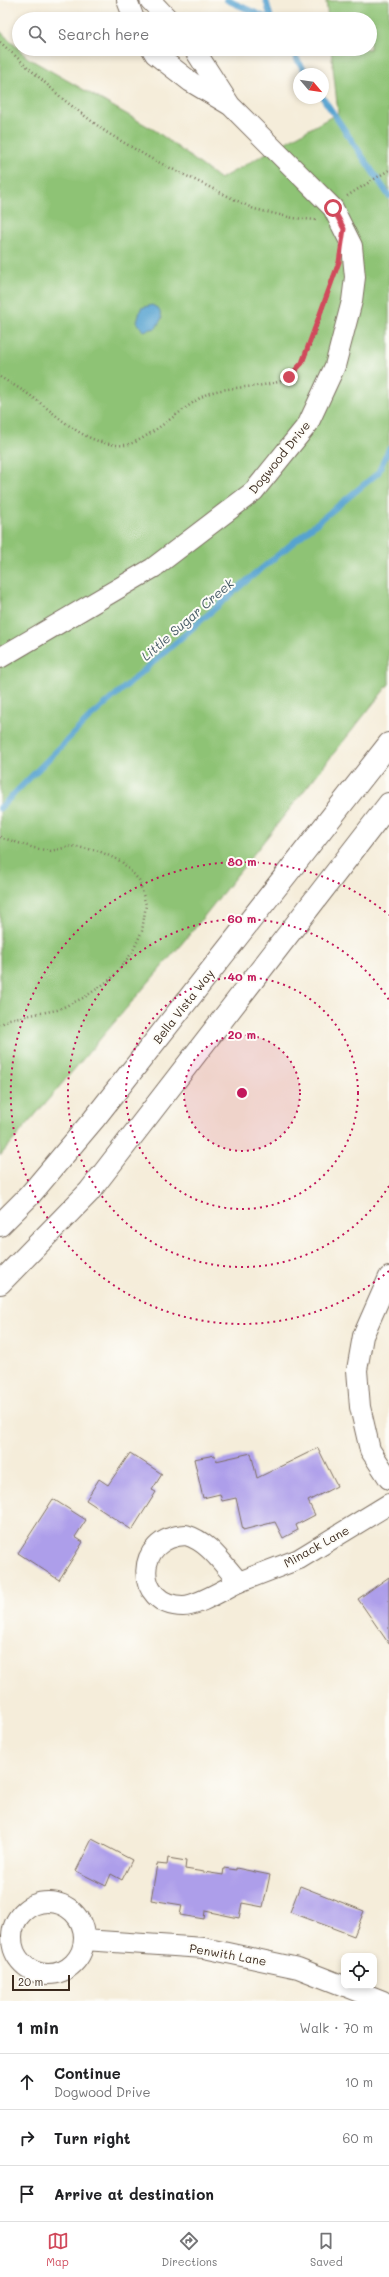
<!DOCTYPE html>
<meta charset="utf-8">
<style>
body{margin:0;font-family:Mali,sans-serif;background:#f2f2f2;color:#202124}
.controls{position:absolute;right:12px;bottom:12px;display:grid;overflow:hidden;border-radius:8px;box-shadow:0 2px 6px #0003}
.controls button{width:36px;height:36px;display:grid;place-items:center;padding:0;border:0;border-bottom:1px solid #e0e0e0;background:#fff;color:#202124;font:20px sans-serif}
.compass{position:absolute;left:293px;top:68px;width:36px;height:36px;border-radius:50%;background:#fff;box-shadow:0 2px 6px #0003;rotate:119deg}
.scale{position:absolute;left:12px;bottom:10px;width:58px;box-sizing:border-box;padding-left:4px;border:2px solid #3b2a1e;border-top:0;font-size:11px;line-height:14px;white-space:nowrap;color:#3b2a1e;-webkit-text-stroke:3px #fdfcf7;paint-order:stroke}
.stop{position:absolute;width:12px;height:12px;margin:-9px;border:3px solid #d1495b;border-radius:50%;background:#fff}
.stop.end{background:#d1495b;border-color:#fff;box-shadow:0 1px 4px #0008}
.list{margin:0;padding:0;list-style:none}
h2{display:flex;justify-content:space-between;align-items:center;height:52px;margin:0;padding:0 16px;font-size:17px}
h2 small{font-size:13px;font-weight:400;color:#757577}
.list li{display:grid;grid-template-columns:26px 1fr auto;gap:12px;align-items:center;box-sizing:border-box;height:56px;padding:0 16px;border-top:1px solid #e0e0e0}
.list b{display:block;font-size:15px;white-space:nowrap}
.list p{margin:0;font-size:13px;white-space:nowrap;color:#757577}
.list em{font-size:13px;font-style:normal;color:#757577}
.icon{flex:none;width:22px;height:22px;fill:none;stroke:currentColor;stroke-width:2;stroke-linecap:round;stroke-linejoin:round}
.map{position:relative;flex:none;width:389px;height:2001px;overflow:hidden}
.search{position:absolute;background:#fff;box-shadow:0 2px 6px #0003;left:12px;right:12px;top:12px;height:44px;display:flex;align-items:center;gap:10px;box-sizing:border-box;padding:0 14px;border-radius:22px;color:#757577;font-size:15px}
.sheet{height:220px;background:#fff}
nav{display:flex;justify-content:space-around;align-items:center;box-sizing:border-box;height:56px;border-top:1px solid #e0e0e0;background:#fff;font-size:11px;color:#757577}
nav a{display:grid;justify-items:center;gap:2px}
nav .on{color:#d1495b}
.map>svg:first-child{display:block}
.green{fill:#8ec374;stroke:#647649}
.water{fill:#57a3d0;stroke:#496677}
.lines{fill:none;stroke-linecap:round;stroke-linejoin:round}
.stream{stroke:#57a3d0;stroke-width:6}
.building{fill:#ad9eea}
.minor-casing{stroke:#7c6e60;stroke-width:22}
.primary-casing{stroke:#7c6e60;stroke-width:24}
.path{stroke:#7c6e60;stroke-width:2.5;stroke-dasharray:1 3;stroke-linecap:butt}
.minor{stroke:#fff;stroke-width:20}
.primary{stroke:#fff;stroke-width:22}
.route{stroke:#d1495b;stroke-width:5}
.ring{fill:none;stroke:#c2185b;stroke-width:2;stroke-dasharray:2 4}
.labels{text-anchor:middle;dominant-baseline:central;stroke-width:4;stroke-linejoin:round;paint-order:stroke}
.street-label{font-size:12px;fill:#3b2a1e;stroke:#fdfcf7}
.water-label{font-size:13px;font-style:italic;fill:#465a65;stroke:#fdfcf7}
.centre{fill:#c2185b;stroke:#fdfcf7;stroke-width:2}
.ring-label{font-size:12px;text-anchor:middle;font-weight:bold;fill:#c2185b;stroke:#fdfcf7;stroke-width:4;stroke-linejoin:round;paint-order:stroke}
</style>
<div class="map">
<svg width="389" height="2001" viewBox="0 0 389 2001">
<rect width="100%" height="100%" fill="#fdfcf7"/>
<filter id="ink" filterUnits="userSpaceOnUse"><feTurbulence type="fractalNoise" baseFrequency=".025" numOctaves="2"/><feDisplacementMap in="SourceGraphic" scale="8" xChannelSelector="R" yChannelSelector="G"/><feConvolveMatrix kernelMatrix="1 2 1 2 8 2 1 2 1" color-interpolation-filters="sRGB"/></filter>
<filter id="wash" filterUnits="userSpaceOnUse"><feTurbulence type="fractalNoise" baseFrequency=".012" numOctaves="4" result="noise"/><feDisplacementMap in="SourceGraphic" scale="16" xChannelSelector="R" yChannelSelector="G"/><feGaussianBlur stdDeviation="0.9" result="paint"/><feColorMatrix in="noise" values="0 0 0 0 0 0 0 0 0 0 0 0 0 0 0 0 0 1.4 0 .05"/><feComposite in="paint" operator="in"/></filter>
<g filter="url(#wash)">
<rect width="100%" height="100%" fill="#f5edda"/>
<!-- green -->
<path class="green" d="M389,0V684L190,934L0,1156V31L28,58L156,131L220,179L338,113L331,49H370V19H328L326,1Z"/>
<!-- water -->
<path class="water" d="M152,305L159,309L162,318L156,328L143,331L137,322L141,308Z"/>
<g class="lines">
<!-- stream -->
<g class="stream">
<path d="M227,0L269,19"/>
<path d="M266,0L271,19"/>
<path d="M290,49L307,74"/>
<path d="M323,98L389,196"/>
<path d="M0,808L87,720L244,583L378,473L389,449"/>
</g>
</g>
<g id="blocks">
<!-- building -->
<g class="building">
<path d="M318,1448L337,1486L308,1501L315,1515L296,1525L298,1530L283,1538L275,1522L243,1530L236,1498L222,1501L220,1494L203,1498L194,1459L215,1455L216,1461L251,1453L257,1478Z"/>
<path d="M130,1453L162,1474L152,1490L156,1492L132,1530L86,1500L99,1479L108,1485Z"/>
<path d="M53,1499L86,1520L75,1537L83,1542L59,1580L18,1553Z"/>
<path d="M389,1577V1644L358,1599Z"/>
<path d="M92,1839L132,1860L122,1880L111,1874L106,1886L76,1871Z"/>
<path d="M168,1858L186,1861L185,1869L223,1875L224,1868L236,1870V1868L270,1875L263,1907L242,1903L239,1918L205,1911L204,1919L180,1915L182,1905L151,1900L157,1864L167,1865Z"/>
<path d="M300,1886L364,1911L354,1936L290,1912Z"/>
</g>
</g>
</g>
<g filter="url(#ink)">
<use href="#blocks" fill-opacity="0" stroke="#7c6e60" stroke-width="1"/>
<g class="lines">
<!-- minor casing -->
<g class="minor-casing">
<g id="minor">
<path d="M127,0L134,19"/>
<path d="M150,0L168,19"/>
<path d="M152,49L155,54L191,82L228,104"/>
<path d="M0,658L153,568L254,491L308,424L335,366L352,301L355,277L352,246L333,208L230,105L194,49"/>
<path d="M389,1277L363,1336L357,1370L360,1407L370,1450L389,1479"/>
<path d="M186,1535C210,1542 223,1565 239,1582C224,1589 198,1606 183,1606C134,1606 133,1537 186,1535Z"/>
<path d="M239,1582L299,1559L389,1504"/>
<circle cx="48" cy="1938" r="36"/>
<path d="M84,1940L204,1948L298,1968L344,1986"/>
<path d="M345,1986L383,2001"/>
</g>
</g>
<!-- primary casing -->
<g class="primary-casing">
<g id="primary">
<path d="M0,1225L29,1196L94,1119L389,744"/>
<path d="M0,1283L89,1192L389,804"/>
</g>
</g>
<!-- path -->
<g class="path">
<path d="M0,42L64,100L106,132L150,158L254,209L293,218L317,220"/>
<path d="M347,196L389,170"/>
<path d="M0,377C10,383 21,389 31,396C56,414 79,439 110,444C115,445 124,446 129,444C147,440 185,406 205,395C227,384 273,390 290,376C312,359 323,301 334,274"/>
<path d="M0,837L34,848L51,851L72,846L99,851L122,862L139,880L146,905L142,931L132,953L111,979L85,997L57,1010L9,1019L0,1025"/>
</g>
<!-- minor -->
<use href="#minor" class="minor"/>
<!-- primary -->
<use href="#primary" class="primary"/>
</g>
</g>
<g class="lines" filter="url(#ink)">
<!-- route -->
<path class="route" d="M289,377L302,363L339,262L344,229L333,208"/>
</g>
<!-- distance rings -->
<circle cx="242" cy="1093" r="58" fill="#c2185b" fill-opacity=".12"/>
<g class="ring">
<circle cx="242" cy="1093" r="58"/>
<circle cx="242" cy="1093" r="116"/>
<path d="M389 1186A174 174 0 1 1 389 1000"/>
<path d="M389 1271A231 231 0 1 1 389 915"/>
</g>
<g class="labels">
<!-- street labels -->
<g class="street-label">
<text transform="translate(279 457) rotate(-51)">Dogwood Drive</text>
<text transform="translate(183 1006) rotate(-52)">Bella Vista Way</text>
<text transform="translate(316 1546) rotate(-29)">Minack Lane</text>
<text transform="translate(228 1954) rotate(10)">Penwith Lane</text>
</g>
<!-- water labels -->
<g class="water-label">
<text transform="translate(187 619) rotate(-41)">Little Sugar Creek</text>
</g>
</g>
<circle cx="242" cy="1093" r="6" class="centre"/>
<g class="ring-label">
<text x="242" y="866">80 m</text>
<text x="242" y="923">60 m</text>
<text x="242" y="981">40 m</text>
<text x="242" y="1039">20 m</text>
</g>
</svg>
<div class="controls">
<button><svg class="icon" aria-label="locate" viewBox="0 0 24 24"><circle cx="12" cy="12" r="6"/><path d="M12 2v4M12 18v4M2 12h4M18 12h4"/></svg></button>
</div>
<svg class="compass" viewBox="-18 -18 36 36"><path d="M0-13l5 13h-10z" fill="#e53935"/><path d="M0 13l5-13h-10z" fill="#757577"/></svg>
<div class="scale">20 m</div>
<div class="stop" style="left:333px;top:208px"></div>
<div class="stop end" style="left:289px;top:377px"></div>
<div class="search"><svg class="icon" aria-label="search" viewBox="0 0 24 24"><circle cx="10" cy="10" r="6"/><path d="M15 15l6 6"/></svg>Search here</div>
</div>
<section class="sheet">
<h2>1 min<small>Walk · 70 m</small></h2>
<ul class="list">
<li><svg class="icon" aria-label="ahead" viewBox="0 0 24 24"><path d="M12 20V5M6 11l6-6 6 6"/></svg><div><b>Continue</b><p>Dogwood Drive</p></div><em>10 m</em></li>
<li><svg class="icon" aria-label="right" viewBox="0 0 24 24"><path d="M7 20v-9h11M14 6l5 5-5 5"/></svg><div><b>Turn right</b></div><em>60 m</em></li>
<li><svg class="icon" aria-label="arrive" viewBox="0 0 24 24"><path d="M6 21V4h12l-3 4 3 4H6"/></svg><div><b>Arrive at destination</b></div></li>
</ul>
</section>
<nav>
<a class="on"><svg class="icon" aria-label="map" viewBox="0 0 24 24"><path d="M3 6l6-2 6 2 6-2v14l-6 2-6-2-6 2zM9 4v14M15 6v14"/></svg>Map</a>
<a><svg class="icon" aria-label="directions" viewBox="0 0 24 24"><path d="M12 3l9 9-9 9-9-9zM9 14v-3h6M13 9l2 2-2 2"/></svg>Directions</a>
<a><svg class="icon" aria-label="saved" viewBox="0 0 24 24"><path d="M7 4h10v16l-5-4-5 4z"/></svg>Saved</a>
</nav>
